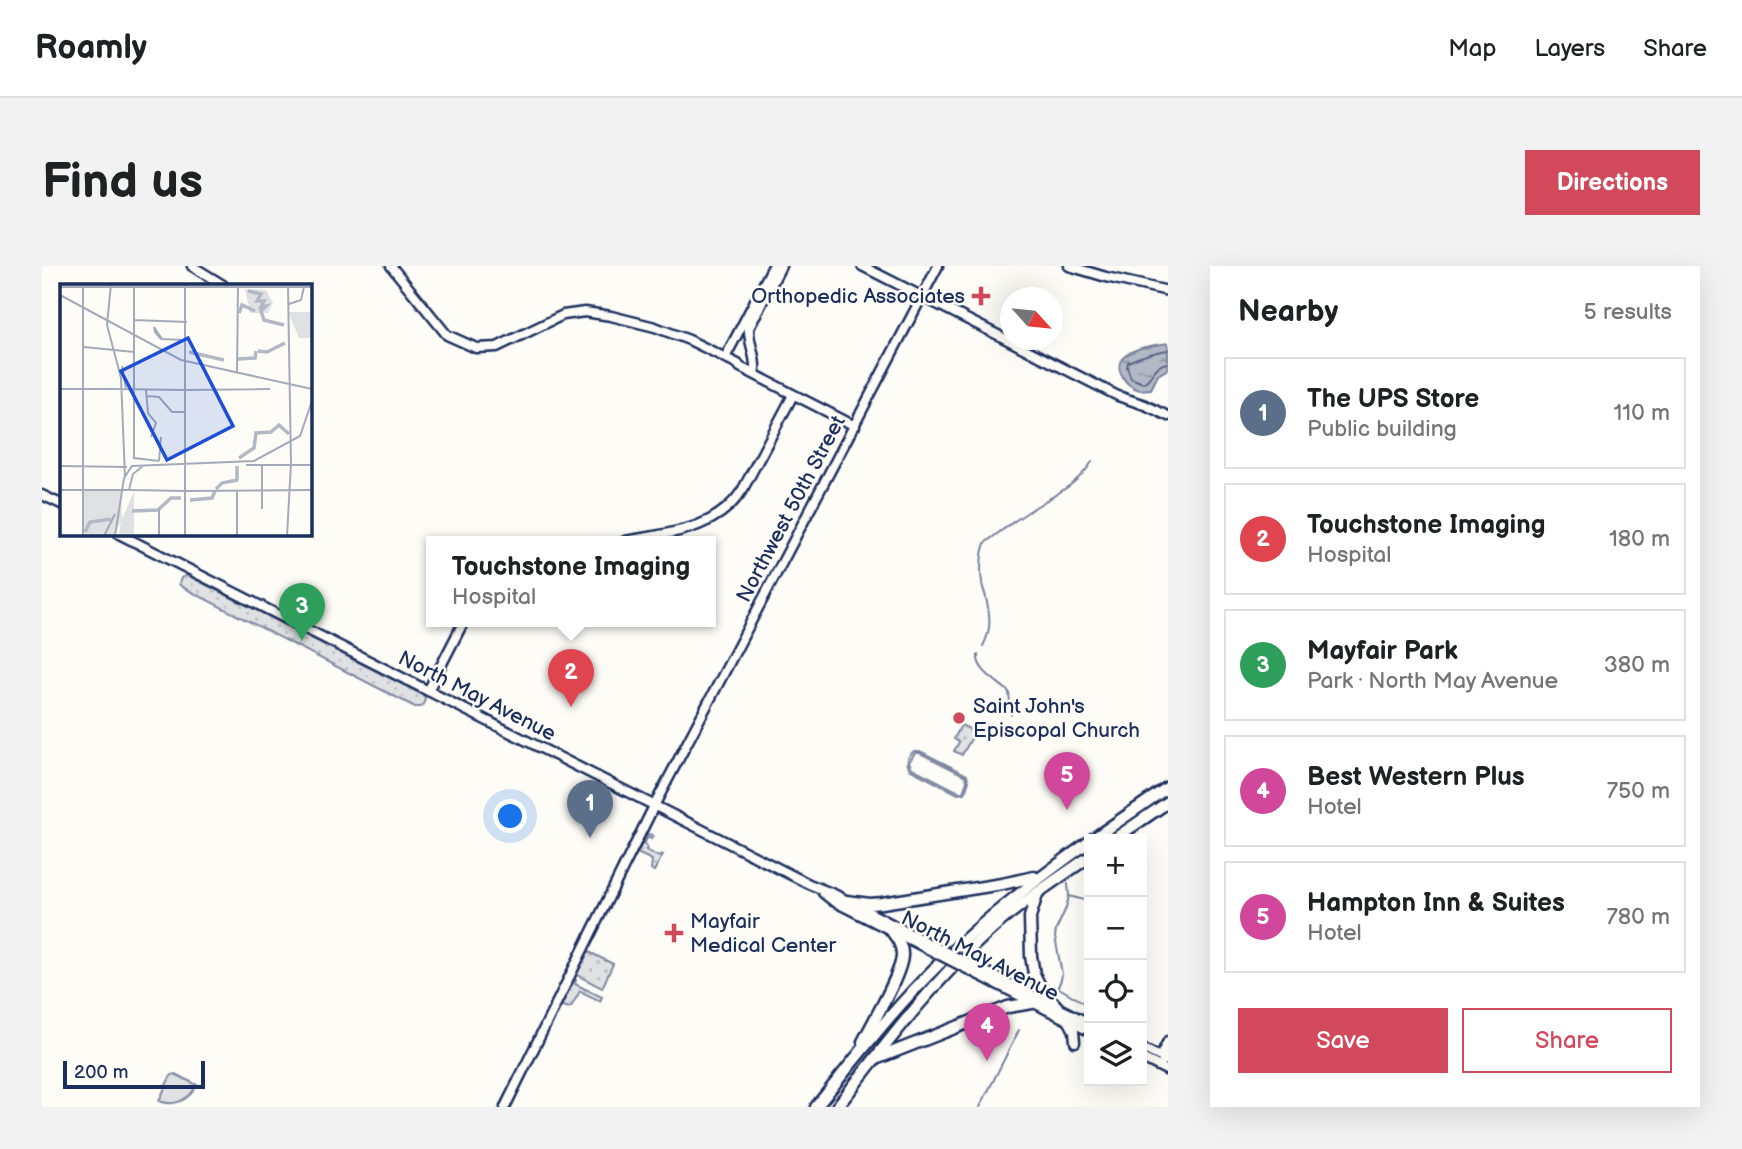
<!DOCTYPE html>
<meta charset="utf-8">
<style>
body{margin:0;font-family:"Balsamiq Sans",sans-serif;background:#f2f2f2;color:#202124}
.controls{position:absolute;right:21px;bottom:21px;display:grid;overflow:hidden;border-radius:0px;box-shadow:0 7px 28px #0002}
.controls button{width:63px;height:63px;display:grid;place-items:center;padding:0;border:0;border-bottom:2px solid #e0e0e0;background:#fff;color:#202124;font:35px sans-serif}
.compass{position:absolute;left:958px;top:21px;width:63px;height:63px;border-radius:50%;background:#fff;box-shadow:0 7px 28px #0002;rotate:117deg}
.scale{position:absolute;left:21px;bottom:18px;width:142px;box-sizing:border-box;padding-left:7px;border:4px solid #1b2f5e;border-top:0;font-size:19px;line-height:24px;white-space:nowrap;color:#1b2f5e;-webkit-text-stroke:5px #fdfcf7;paint-order:stroke}
.you{position:absolute;left:469px;top:551px;width:24px;height:24px;margin:-18px;border:5px solid #fff;border-radius:50%;background:#1a73e8;box-shadow:0 0 0 10px #1a73e833}
.badge{display:grid;place-items:center;width:46px;height:46px;border-radius:50%;background:#d1495b;color:#fff;font-size:23px;font-weight:700}
.pin{position:absolute;translate:-50% -58px;filter:drop-shadow(0 2px 4px #0008)}
.pin::after{content:'';position:absolute;top:37px;width:24px;height:21px;background:inherit;clip-path:polygon(0 0,100% 0,50% 100%)}
.popup{position:absolute;left:384px;top:270px;width:290px;height:91px;box-sizing:border-box;display:grid;place-content:center;border-radius:0px;background:#fff;filter:drop-shadow(0 2px 5px #0005);font-size:23px;white-space:nowrap;color:#757577}
.popup b{font-size:26px;color:#202124}
.popup::after{content:'';position:absolute;left:50%;top:100%;margin-left:-14px;border:14px solid transparent;border-top-color:#fff}
.list{margin:0;padding:0;list-style:none}
h2{display:flex;justify-content:space-between;align-items:center;height:91px;margin:0;padding:0 28px;font-size:30px}
h2 small{font-size:23px;font-weight:400;color:#757577}
.list li{display:grid;grid-template-columns:46px 1fr auto;gap:21px;align-items:center;box-sizing:border-box;height:112px;margin:0 14px 14px;padding:0 14px;border:2px solid #e0e0e0;border-radius:0px}
.list b{display:block;font-size:26px;white-space:nowrap}
.list p{margin:0;font-size:23px;white-space:nowrap;color:#757577}
.list em{font-size:23px;font-style:normal;color:#757577}
.actions{display:flex;gap:14px;padding:21px 28px}
.actions a{flex:1;padding:16px 0;border:2px solid #d1495b;border-radius:0px;text-align:center;font-size:24px;color:#d1495b}
.actions .main{background:#d1495b;color:#fff}
.icon{flex:none;width:38px;height:38px;fill:none;stroke:currentColor;stroke-width:2;stroke-linecap:round;stroke-linejoin:round}
.map{position:relative;flex:none;width:1126px;height:841px;overflow:hidden;border-radius:0px}
header{display:flex;align-items:center;gap:42px;box-sizing:border-box;height:98px;padding:0 35px;background:#fff;border-bottom:2px solid #e0e0e0}
header strong{font-size:33px}
nav{display:flex;gap:38px;margin-inline-start:auto;font-size:24px}
.intro{display:flex;align-items:center;justify-content:space-between;box-sizing:border-box;height:168px;padding:0 42px}
h1{margin:0;font-size:49px}
.button{padding:18px 32px;border-radius:0px;background:#d1495b;color:#fff;font-size:24px;font-weight:700}
main{display:flex;gap:42px;padding:0 42px}
aside{flex:1;background:#fff;border-radius:0px;box-shadow:0 7px 28px #0002}
.map>svg:first-child{display:block}
.grass{fill:url(#grass-dots);stroke:#7e88a0;stroke-width:2}
.garden{fill:#e0e1e3;stroke:#7e88a0;stroke-width:2;fill-rule:evenodd}
.water{fill:url(#water-ripples);stroke:#76819c;stroke-width:2}
.lines{fill:none;stroke-linecap:round;stroke-linejoin:round}
.shore{stroke:#586687;stroke-width:2}
.stream{stroke:#76819c;stroke-width:2}
.secondary-casing{stroke:#1b2f5e;stroke-width:13}
.highway-casing{stroke:#1b2f5e;stroke-width:15}
.secondary{stroke:#fdfcf7;stroke-width:8}
.highway{stroke:#fdfcf7;stroke-width:10}
.secondary-bridge-casing{stroke:#1b2f5e;stroke-width:13;stroke-linecap:butt}
.secondary-bridge{stroke:#fdfcf7;stroke-width:8}
.poi-dot{fill:#d1495b;stroke:#fdfcf7;stroke-width:2.5}
.labels{text-anchor:middle;dominant-baseline:central;stroke-width:5;stroke-linejoin:round;paint-order:stroke}
.poi-label{font-size:21px;fill:#1b2f5e;stroke:#fdfcf7;text-anchor:start}
.street-label{font-size:21px;fill:#1b2f5e;stroke:#fdfcf7}
.inset-river{fill:none;stroke:#b3b8c5;stroke-width:3.5}
.inset-road{fill:none;stroke:#a3aaba;stroke-width:2}
.view{fill:#1d4ed8;fill-opacity:0.15;stroke:#1d4ed8;stroke-width:3.5}
.inset-edge{fill:none;stroke:#1b2f5e;stroke-width:3.5}
</style>
<header>
<strong>Roamly</strong>
<nav><a>Map</a><a>Layers</a><a>Share</a></nav>
</header>
<div class="intro"><h1>Find us</h1><a class="button">Directions</a></div>
<main>
<div class="map">
<svg width="1126" height="841" viewBox="0 0 1126 841">
<defs>
<pattern id="grass-dots" width="8" height="8" patternUnits="userSpaceOnUse" patternTransform="scale(1.75)"><rect width="8" height="8" fill="#e0e1e3"/><path d="M2 2h.1M6 6h.1" fill="none" stroke="#c0c1c5" stroke-width="1.8" stroke-linecap="round"/></pattern>
<pattern id="water-ripples" width="26" height="14" patternUnits="userSpaceOnUse" patternTransform="scale(1.75)"><rect width="26" height="14" fill="#b3b8c5"/><path d="M2 4q2-2 4 0t4 0M15 11q2-2 4 0t4 0" fill="none" stroke="#9196a3"/></pattern>
</defs>
<rect width="100%" height="100%" fill="#fdfcf7"/>
<filter id="ink" filterUnits="userSpaceOnUse"><feTurbulence type="fractalNoise" baseFrequency=".0143" numOctaves="2"/><feDisplacementMap in="SourceGraphic" scale="14" xChannelSelector="R" yChannelSelector="G"/><feConvolveMatrix kernelMatrix="1 2 1 2 8 2 1 2 1" color-interpolation-filters="sRGB"/></filter>
<g filter="url(#ink)">
<!-- grass -->
<g class="grass">
<path d="M145,309L381,429L383,432L382,437L379,441H373L140,321L137,318L139,312Z"/>
<path d="M919,459L933,466L920,489L912,485L917,476L912,473Z"/>
<path d="M608,568L611,570L609,573L606,571L602,578L605,581L604,584L617,591L619,588L621,589L612,605L609,603L610,594L595,587L605,569Z"/>
<path d="M545,685L571,698L560,722L533,708Z"/>
<path d="M531,713L534,714L533,718L560,731L558,735L538,725L529,741C525,742 521,741 519,737Z"/>
</g>
<!-- garden -->
<g class="garden">
<path d="M872,485H878L925,509L927,515L923,527L916,528L869,504C863,497 865,490 872,485ZM873,487H878L924,510L925,515L921,526H917L870,502L867,496Z"/>
<path d="M133,808L155,819C147,834 133,841 117,835L127,813L130,809Z"/>
</g>
<!-- water -->
<path class="water" d="M1126,77V103L1116,109L1109,123C1105,123 1101,124 1098,124C1084,122 1069,100 1083,90C1094,81 1112,79 1126,77Z"/>
<g class="lines">
<!-- shore -->
<path class="shore" d="M1126,84C1112,86 1099,90 1086,96L1085,101L1089,112L1101,117C1111,112 1112,98 1126,97"/>
<!-- stream -->
<g class="stream">
<path d="M941,380C950,363 948,349 944,332C943,326 940,321 940,316C938,305 939,288 943,277C958,266 973,254 989,244C1013,228 1033,221 1050,196"/>
<path d="M936,389C934,405 957,416 967,426L969,449"/>
<path d="M1027,630L1046,635"/>
<path d="M1017,722L1041,736"/>
<path d="M1014,725L1019,714L1020,708L1013,671L1014,664L1024,642L1027,630L1026,618"/>
<path d="M938,841L977,764"/>
</g>
<!-- secondary casing -->
<g class="secondary-casing">
<g id="secondary">
<path d="M150,0L181,19"/>
<path d="M349,0L405,69L434,82L455,81L521,49L543,46L569,50L613,61L647,74L696,98L698,101L813,160"/>
<path d="M820,0L1076,130L1103,139L1126,150"/>
<path d="M1027,0L1064,11L1126,25"/>
<path d="M683,92L731,0"/>
<path d="M713,103C714,89 706,76 707,62L739,0"/>
<path d="M0,229L19,238"/>
<path d="M77,268L767,618L794,629L888,678"/>
<path d="M583,275C627,267 675,265 701,223L751,129"/>
<path d="M386,425L422,355"/>
<path d="M781,627L791,635L886,683"/>
<path d="M936,702L1047,757"/>
<path d="M933,707L1047,765"/>
<path d="M1026,754L1032,765L1033,776"/>
<path d="M1100,782L1126,795"/>
<path d="M1100,792L1126,805"/>
<path d="M1121,795L1122,793L1120,787L1126,775"/>
<path d="M463,841L612,540L896,0"/>
</g>
</g>
<!-- highway casing -->
<g class="highway-casing">
<g id="highway">
<path d="M1051,573L1126,521"/>
<path d="M1072,573L1126,536"/>
<path d="M995,628L988,651L989,690L992,708L1000,724L1017,743"/>
<path d="M804,635L828,638L840,637L960,618L992,611"/>
<path d="M821,776C830,757 861,706 860,688C860,678 854,671 848,663"/>
<path d="M836,792L966,741L990,737"/>
<path d="M774,841C814,792 852,742 897,698C944,652 994,614 1047,576"/>
<path d="M795,841C842,781 888,719 945,667C976,639 1012,615 1047,591"/>
</g>
</g>
<!-- secondary -->
<use href="#secondary" class="secondary"/>
<!-- highway -->
<use href="#highway" class="highway"/>
<!-- secondary-bridge casing -->
<g class="secondary-bridge-casing">
<g id="secondary-bridge">
<path d="M888,678L936,702"/>
<path d="M886,683L933,707"/>
</g>
</g>
<!-- secondary-bridge -->
<use href="#secondary-bridge" class="secondary-bridge"/>
</g>
</g>
<!-- markers -->
<g class="poi-dot">
<path d="M935.5 19.5h7v7h7v7h-7v7h-7v-7h-7v-7h7z"/>
<circle cx="917" cy="452" r="7"/>
<path d="M628.5 656.5h7v7h7v7h-7v7h-7v-7h-7v-7h7z"/>
</g>
<g class="labels">
<!-- poi labels -->
<g class="poi-label">
<text x="923" y="30" text-anchor="end">Orthopedic Associates</text>
<text x="931" y="440">Saint John's<tspan x="931" dy="24">Episcopal Church</tspan></text>
<text x="648" y="655">Mayfair<tspan x="648" dy="24">Medical Center</tspan></text>
</g>
<!-- street labels -->
<g class="street-label">
<text transform="translate(749 243) rotate(-62)">Northwest 50th Street</text>
<text transform="translate(435 430) rotate(27)">North May Avenue</text>
<text transform="translate(938 690) rotate(27)">North May Avenue</text>
</g>
</g>
<!-- overview -->
<g transform="translate(18 18)">
<rect width="252" height="252" fill="#fdfcf7"/>
<path d="M185,5L206,6L213,19L208,29H190ZM24,206L61,207L62,235L74,207V250H59L61,238L53,252H24Z" fill="#e0e1e3"/>
<path d="M250,23L252,54H239L228,28H250Z" fill="#e0e1e3"/>
<path class="inset-river" d="M188,7L201,10L197,17H204L201,23L206,22L201,27L204,36L224,41M179,29L182,21L195,27M198,67L207,68L225,59M129,68L164,76M178,75L195,74L196,67M179,174L194,164L196,149L211,148L219,141L229,150M156,205L162,199L177,196V182M130,216L152,214L155,207M72,227L98,226L111,214H121M25,248L30,238L51,235"/>
<path class="inset-road" d="M51,0L47,41L61,94L65,193M125,1V252M74,2V174L99,177M0,3H252M23,3V252M0,11L121,76L252,105M229,20L241,16L244,3M74,36L127,38M101,55L95,48L94,43L102,55L124,56M24,63L74,68M62,82L66,105M177,88L178,3M0,105H58M55,105L125,106M86,106L88,129L96,139L91,153M125,106L210,105M87,112L99,113L112,128H125M99,177L101,153M186,181H252M0,182L67,183M0,206H75M69,206L73,190L83,182M73,206L125,207M126,207L252,206M99,225V252M202,225V181M44,252L55,230M55,252L64,194L72,182L194,177L240,152L252,117M177,252V207M227,252L231,180L228,3"/>
<path class="view" d="M128,54L173,142L107,176L61,87Z"/>
<rect width="252" height="252" class="inset-edge"/>
</g>
</svg>
<div class="controls">
<button>+</button>
<button>−</button>
<button><svg class="icon" aria-label="locate" viewBox="0 0 24 24"><circle cx="12" cy="12" r="6"/><path d="M12 2v4M12 18v4M2 12h4M18 12h4"/></svg></button>
<button><svg class="icon" aria-label="layers" viewBox="0 0 24 24"><path d="M12 4l9 5-9 5-9-5zM3 14l9 5 9-5"/></svg></button>
</div>
<svg class="compass" viewBox="-18 -18 36 36"><path d="M0-13l5 13h-10z" fill="#e53935"/><path d="M0 13l5-13h-10z" fill="#757577"/></svg>
<div class="scale">200 m</div>
<div class="you"></div>
<div class="pin badge" style="left:548px;top:572px;background:#5c6f8a">1</div>
<div class="pin badge" style="left:529px;top:441px;background:#e0444e">2</div>
<div class="popup"><b>Touchstone Imaging</b>Hospital</div>
<div class="pin badge" style="left:260px;top:375px;background:#2e9e5b">3</div>
<div class="pin badge" style="left:945px;top:795px;background:#d1479c">4</div>
<div class="pin badge" style="left:1025px;top:544px;background:#d1479c">5</div>
</div>
<aside>
<h2>Nearby<small>5 results</small></h2>
<ul class="list">
<li><span class="badge" style="background:#5c6f8a">1</span><div><b>The UPS Store</b><p>Public building</p></div><em>110 m</em></li>
<li><span class="badge" style="background:#e0444e">2</span><div><b>Touchstone Imaging</b><p>Hospital</p></div><em>180 m</em></li>
<li><span class="badge" style="background:#2e9e5b">3</span><div><b>Mayfair Park</b><p>Park · North May Avenue</p></div><em>380 m</em></li>
<li><span class="badge" style="background:#d1479c">4</span><div><b>Best Western Plus</b><p>Hotel</p></div><em>750 m</em></li>
<li><span class="badge" style="background:#d1479c">5</span><div><b>Hampton Inn &amp; Suites</b><p>Hotel</p></div><em>780 m</em></li>
</ul>
<div class="actions"><a class="main">Save</a><a>Share</a></div>
</aside>
</main>
